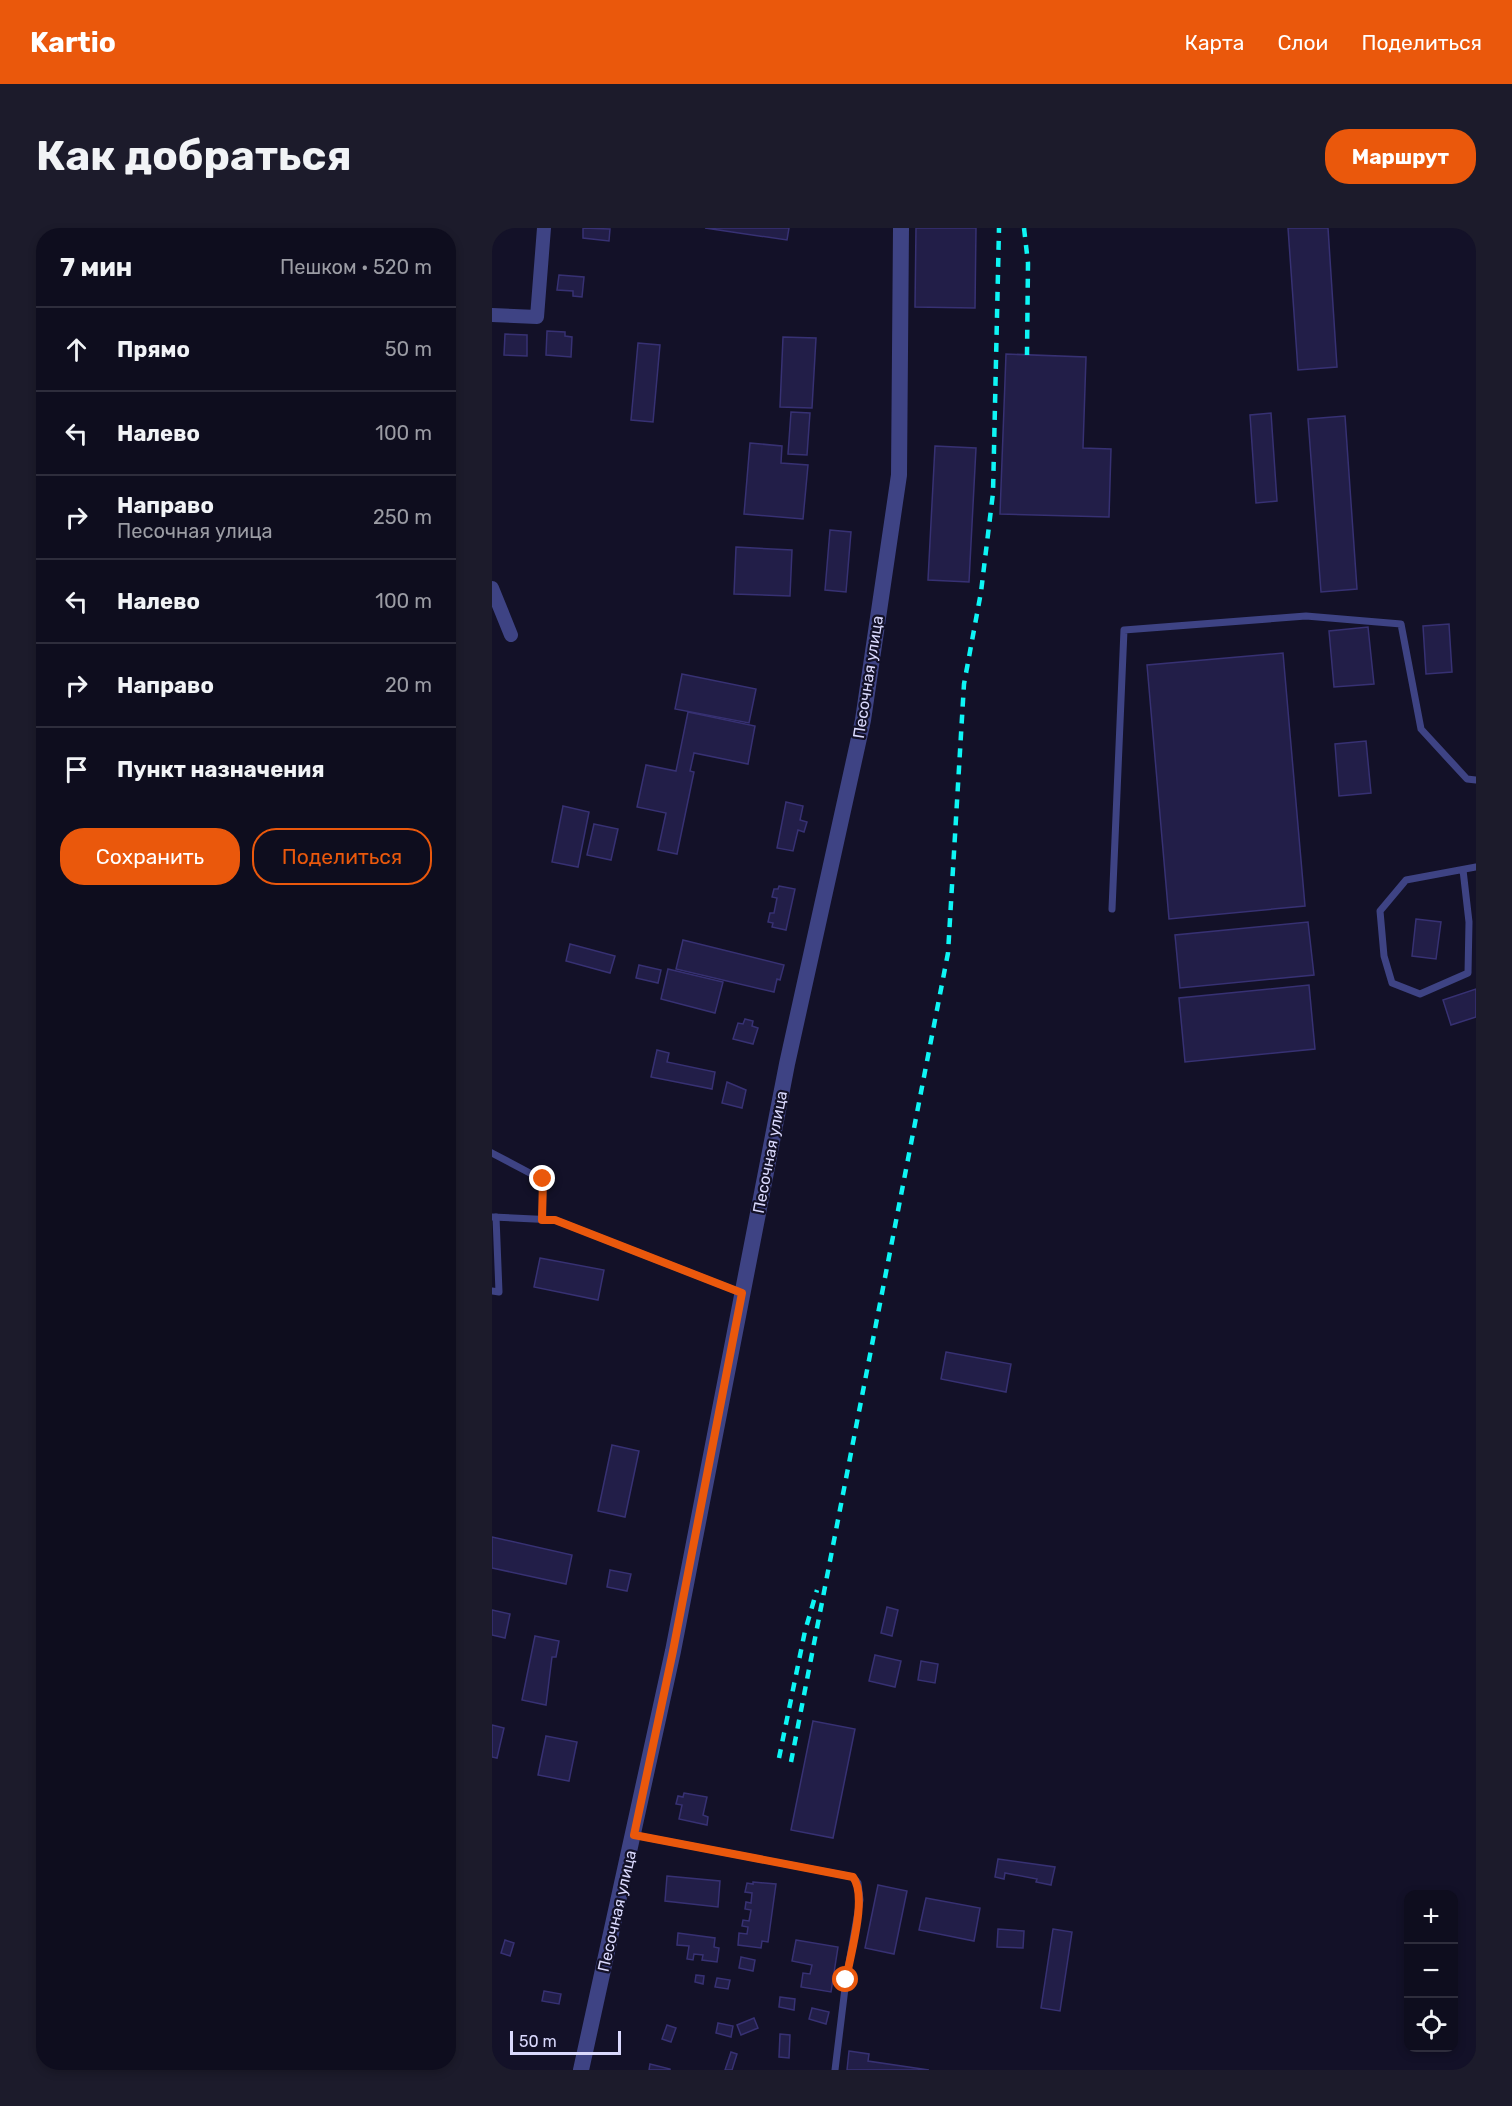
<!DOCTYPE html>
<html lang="ru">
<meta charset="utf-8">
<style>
body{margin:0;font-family:Rubik,sans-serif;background:#1c1b2b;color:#f1f3f6}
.controls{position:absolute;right:18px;bottom:18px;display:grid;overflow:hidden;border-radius:12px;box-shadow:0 3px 9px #0003}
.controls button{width:54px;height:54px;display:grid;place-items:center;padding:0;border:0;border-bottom:2px solid #2e2d3c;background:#0e0d1e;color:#f1f3f6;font:30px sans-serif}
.scale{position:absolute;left:18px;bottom:15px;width:111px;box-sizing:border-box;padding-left:6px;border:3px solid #dad9fd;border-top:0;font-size:16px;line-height:21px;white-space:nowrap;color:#dad9fd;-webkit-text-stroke:4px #131128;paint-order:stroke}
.stop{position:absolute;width:18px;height:18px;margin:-14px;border:4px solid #ea580c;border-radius:50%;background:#fff}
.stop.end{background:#ea580c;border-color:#fff;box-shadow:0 2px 6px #0008}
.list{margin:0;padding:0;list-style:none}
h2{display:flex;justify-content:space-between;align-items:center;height:78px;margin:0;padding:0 24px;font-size:26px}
h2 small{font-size:20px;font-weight:400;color:#9b9ca4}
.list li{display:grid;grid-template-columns:39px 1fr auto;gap:18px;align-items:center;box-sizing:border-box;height:84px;padding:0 24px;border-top:2px solid #2e2d3c}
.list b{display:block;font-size:22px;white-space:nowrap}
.list p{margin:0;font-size:20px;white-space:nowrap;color:#9b9ca4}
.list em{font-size:20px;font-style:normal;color:#9b9ca4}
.actions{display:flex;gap:12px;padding:18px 24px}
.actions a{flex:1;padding:14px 0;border:2px solid #ea580c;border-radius:24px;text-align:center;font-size:21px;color:#ea580c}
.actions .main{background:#ea580c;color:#fff}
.icon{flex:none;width:33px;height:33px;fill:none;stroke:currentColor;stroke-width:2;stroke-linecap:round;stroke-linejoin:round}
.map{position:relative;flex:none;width:984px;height:1842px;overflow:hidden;border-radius:24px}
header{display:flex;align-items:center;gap:36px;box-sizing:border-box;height:84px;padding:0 30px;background:#ea580c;color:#fff}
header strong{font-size:28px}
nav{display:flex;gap:33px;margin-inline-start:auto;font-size:21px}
.intro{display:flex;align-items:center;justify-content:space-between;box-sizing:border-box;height:144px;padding:0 36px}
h1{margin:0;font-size:42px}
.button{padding:15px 27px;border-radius:24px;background:#ea580c;color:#fff;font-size:21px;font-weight:700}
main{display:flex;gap:36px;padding:0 36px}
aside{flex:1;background:#0e0d1e;border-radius:24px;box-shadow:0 3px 9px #0003}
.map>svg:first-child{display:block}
.building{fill:#221e48;stroke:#373173;stroke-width:1.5}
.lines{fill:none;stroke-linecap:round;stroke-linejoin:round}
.service{stroke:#3e4384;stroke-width:7}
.minor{stroke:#3e4384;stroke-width:14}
.tertiary{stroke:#3e4384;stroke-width:16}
.rail{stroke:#0ef5f5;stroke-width:4.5;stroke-dasharray:9 8;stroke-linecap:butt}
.route{stroke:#ea580c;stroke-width:8}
.labels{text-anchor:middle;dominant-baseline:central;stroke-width:4.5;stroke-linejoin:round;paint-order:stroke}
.street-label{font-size:16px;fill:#dad9fd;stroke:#131128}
</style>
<header>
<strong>Kartio</strong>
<nav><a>Карта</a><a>Слои</a><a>Поделиться</a></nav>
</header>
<div class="intro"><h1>Как добраться</h1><a class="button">Маршрут</a></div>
<main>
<aside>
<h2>7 мин<small>Пешком · 520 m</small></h2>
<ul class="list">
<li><svg class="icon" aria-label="ahead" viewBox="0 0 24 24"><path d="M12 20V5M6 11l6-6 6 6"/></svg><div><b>Прямо</b></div><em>50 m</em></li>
<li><svg class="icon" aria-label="left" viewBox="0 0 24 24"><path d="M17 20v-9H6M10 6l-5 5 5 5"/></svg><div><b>Налево</b></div><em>100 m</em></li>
<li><svg class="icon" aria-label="right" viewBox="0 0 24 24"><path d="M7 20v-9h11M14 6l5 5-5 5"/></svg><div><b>Направо</b><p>Песочная улица</p></div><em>250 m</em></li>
<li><svg class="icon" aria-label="left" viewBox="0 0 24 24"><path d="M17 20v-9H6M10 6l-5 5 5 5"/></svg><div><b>Налево</b></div><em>100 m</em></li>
<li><svg class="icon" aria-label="right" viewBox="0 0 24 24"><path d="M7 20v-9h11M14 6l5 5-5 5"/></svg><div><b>Направо</b></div><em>20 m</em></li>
<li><svg class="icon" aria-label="arrive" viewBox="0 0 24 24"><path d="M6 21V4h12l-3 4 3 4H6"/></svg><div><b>Пункт назначения</b></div></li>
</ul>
<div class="actions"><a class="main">Сохранить</a><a>Поделиться</a></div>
</aside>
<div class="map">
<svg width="984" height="1842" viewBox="0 0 984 1842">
<rect width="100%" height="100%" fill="#131128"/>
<!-- building -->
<g class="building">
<path d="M91,0L118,1L117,13L91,10Z"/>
<path d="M213,0H297L295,12Z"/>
<path d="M424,0H484L483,80L423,79Z"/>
<path d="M796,0H836L845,139L806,142Z"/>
<path d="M67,47L92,49L90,69L81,68V63L65,62Z"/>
<path d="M55,103L73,104V108L80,109L79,129L54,127Z"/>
<path d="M13,106L35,107V128L12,127Z"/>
<path d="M291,109L324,110L320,180L288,179Z"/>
<path d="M146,115L168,117L161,194L139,192Z"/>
<path d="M514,126L594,129L591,220L619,221L617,289L508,286Z"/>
<path d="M299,184L318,185L315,227L296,226Z"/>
<path d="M779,185L785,273L764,275L758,187Z"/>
<path d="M853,188L865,361L829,364L816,191Z"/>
<path d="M258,215L290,218L289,235L316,237L311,291L252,286Z"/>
<path d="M443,218L484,220L477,354L436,352Z"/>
<path d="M338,302L359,304L354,364L333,362Z"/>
<path d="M244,319L300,322L298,368L242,366Z"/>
<path d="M957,396L960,444L934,446L931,398Z"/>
<path d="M876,399L882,456L842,459L837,403Z"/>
<path d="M791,425L813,678L677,691L655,437Z"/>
<path d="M190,446L264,461L257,495L183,481Z"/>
<path d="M196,484L263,498L256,536L202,525L198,543L202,544L185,626L166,622L174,585L145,579L154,537L184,543Z"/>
<path d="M874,513L879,565L847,568L843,516Z"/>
<path d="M294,574L311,578L308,592L315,594L312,604L306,602L301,623L285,620Z"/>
<path d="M71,578L97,584L86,639L60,634Z"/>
<path d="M102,596L126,601L119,632L95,627Z"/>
<path d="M287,658L303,661L294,702L280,699L281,695L276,694L278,685H282L285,670L280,669L282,661H286Z"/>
<path d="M924,691L949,694L944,731L920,728Z"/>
<path d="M816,694L822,747L688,760L683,707Z"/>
<path d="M191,712L292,737L288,752L285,751L282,764L184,741Z"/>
<path d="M78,716L123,728L118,745L74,733Z"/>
<path d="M147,737L169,742L166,755L144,750Z"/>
<path d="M176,741L231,754L223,785L169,771Z"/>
<path d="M817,757L823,821L693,834L687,770Z"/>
<path d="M984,761V789L959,797L951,772Z"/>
<path d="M253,791L261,793L260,798L266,800L261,816L241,811L246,795L251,796Z"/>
<path d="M165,822L177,825L175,834L223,844L220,861L159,849Z"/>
<path d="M235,854L254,862L250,880L230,875Z"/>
<path d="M48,1030L112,1042L106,1072L42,1059Z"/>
<path d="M454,1124L519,1136L514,1164L449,1151Z"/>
<path d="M120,1217L147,1223L133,1289L106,1283Z"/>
<path d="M0,1309L80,1327L74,1356L0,1340Z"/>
<path d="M118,1342L139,1346L135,1363L115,1359Z"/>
<path d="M395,1379L406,1382L400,1408L389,1405Z"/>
<path d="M0,1382L18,1386L13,1410L0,1407Z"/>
<path d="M43,1408L67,1413L64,1429H60L54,1477L30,1472Z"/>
<path d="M383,1427L409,1433L403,1459L377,1453Z"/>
<path d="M429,1433L446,1436L443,1455L426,1452Z"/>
<path d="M321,1493L363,1501L341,1610L299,1602Z"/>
<path d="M0,1497L12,1500L5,1530L0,1529Z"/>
<path d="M54,1508L85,1514L77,1553L46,1547Z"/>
<path d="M192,1565L215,1569L211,1587L216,1589L215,1597L187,1591L190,1577L184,1576L186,1568L191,1569Z"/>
<path d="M506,1631L563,1639L559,1657L544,1654L545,1651L513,1645L512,1651L503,1649Z"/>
<path d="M175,1648L228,1653L226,1679L173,1673Z"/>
<path d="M261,1654L284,1656L276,1714L270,1713L269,1720L246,1717L247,1705L255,1706L256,1699L250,1698L251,1692L257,1693L259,1682L253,1681L254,1674L259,1675L260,1665L253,1664L255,1655L261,1656Z"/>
<path d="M386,1657L415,1663L402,1726L373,1720Z"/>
<path d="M434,1670L488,1680L482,1713L427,1702Z"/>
<path d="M506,1701L532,1703L531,1720L505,1719Z"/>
<path d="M561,1701L580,1704L568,1783L549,1780Z"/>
<path d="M186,1705L223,1710L222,1719L227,1720L225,1734L210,1732L211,1727L202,1726L201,1732L195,1731L197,1718L185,1717Z"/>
<path d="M13,1712L22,1715L18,1728L9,1725Z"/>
<path d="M304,1712L346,1719L339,1764L309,1759L311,1745L318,1746L320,1737L300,1733Z"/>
<path d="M249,1729L263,1732L261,1743L247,1740Z"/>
<path d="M204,1747L212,1748L211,1756L203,1754Z"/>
<path d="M225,1750L238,1752L236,1761L223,1759Z"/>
<path d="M52,1763L69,1766L67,1776L50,1773Z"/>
<path d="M288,1769L303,1771L302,1782L287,1779Z"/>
<path d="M320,1780L337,1784L334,1796L317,1791Z"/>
<path d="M262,1790L266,1800L249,1807L245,1797Z"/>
<path d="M226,1795L241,1798L239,1809L224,1805Z"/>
<path d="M175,1797L184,1800L179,1814L170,1811Z"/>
<path d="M288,1806L298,1807L297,1830L287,1829Z"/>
<path d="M357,1823L377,1826L376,1833L437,1842H355Z"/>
<path d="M239,1824L245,1826L240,1842H233Z"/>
<path d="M158,1836L178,1841V1842H157Z"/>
</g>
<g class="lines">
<!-- service -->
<g class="service">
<path d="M971,642L977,694L976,745L928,766L900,755L892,728L888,683L914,652L984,639"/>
<path d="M620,681L632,402L814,388L909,396L929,501L975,551L984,552"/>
<path d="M0,925L51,952L50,991"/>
<path d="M0,989L63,992L250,1065"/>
<path d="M0,1063L7,1064L4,989"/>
<path d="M142,1607L361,1649L366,1655L368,1672L354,1752L343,1842"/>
</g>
<!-- minor -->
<g class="minor">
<path d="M0,87L45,89L52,0"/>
<path d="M0,360L19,407"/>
</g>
<!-- tertiary -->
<path class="tertiary" d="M89,1842L181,1423L295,836L371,492L407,247L409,0"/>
<!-- rail -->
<g class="rail">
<path d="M532,0L536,35L535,127"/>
<path d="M287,1530L313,1403L325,1362"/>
<path d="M299,1534L456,725L472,456L489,364L501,265L507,0"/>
</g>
</g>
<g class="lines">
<!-- route -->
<path class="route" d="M51,951L50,992H63L250,1065L181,1423L142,1607L361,1649C376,1668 358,1727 354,1752"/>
</g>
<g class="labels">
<!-- street labels -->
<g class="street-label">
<text transform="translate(376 449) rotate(-81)">Песочная улица</text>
<text transform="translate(278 924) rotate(-79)">Песочная улица</text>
<text transform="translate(125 1683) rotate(-77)">Песочная улица</text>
</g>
</g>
</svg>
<div class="controls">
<button>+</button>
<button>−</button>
<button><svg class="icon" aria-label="locate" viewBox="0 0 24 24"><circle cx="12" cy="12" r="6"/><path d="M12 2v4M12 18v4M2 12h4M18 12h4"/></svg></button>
</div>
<div class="scale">50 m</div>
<div class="stop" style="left:354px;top:1752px"></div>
<div class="stop end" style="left:51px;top:951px"></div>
</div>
</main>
